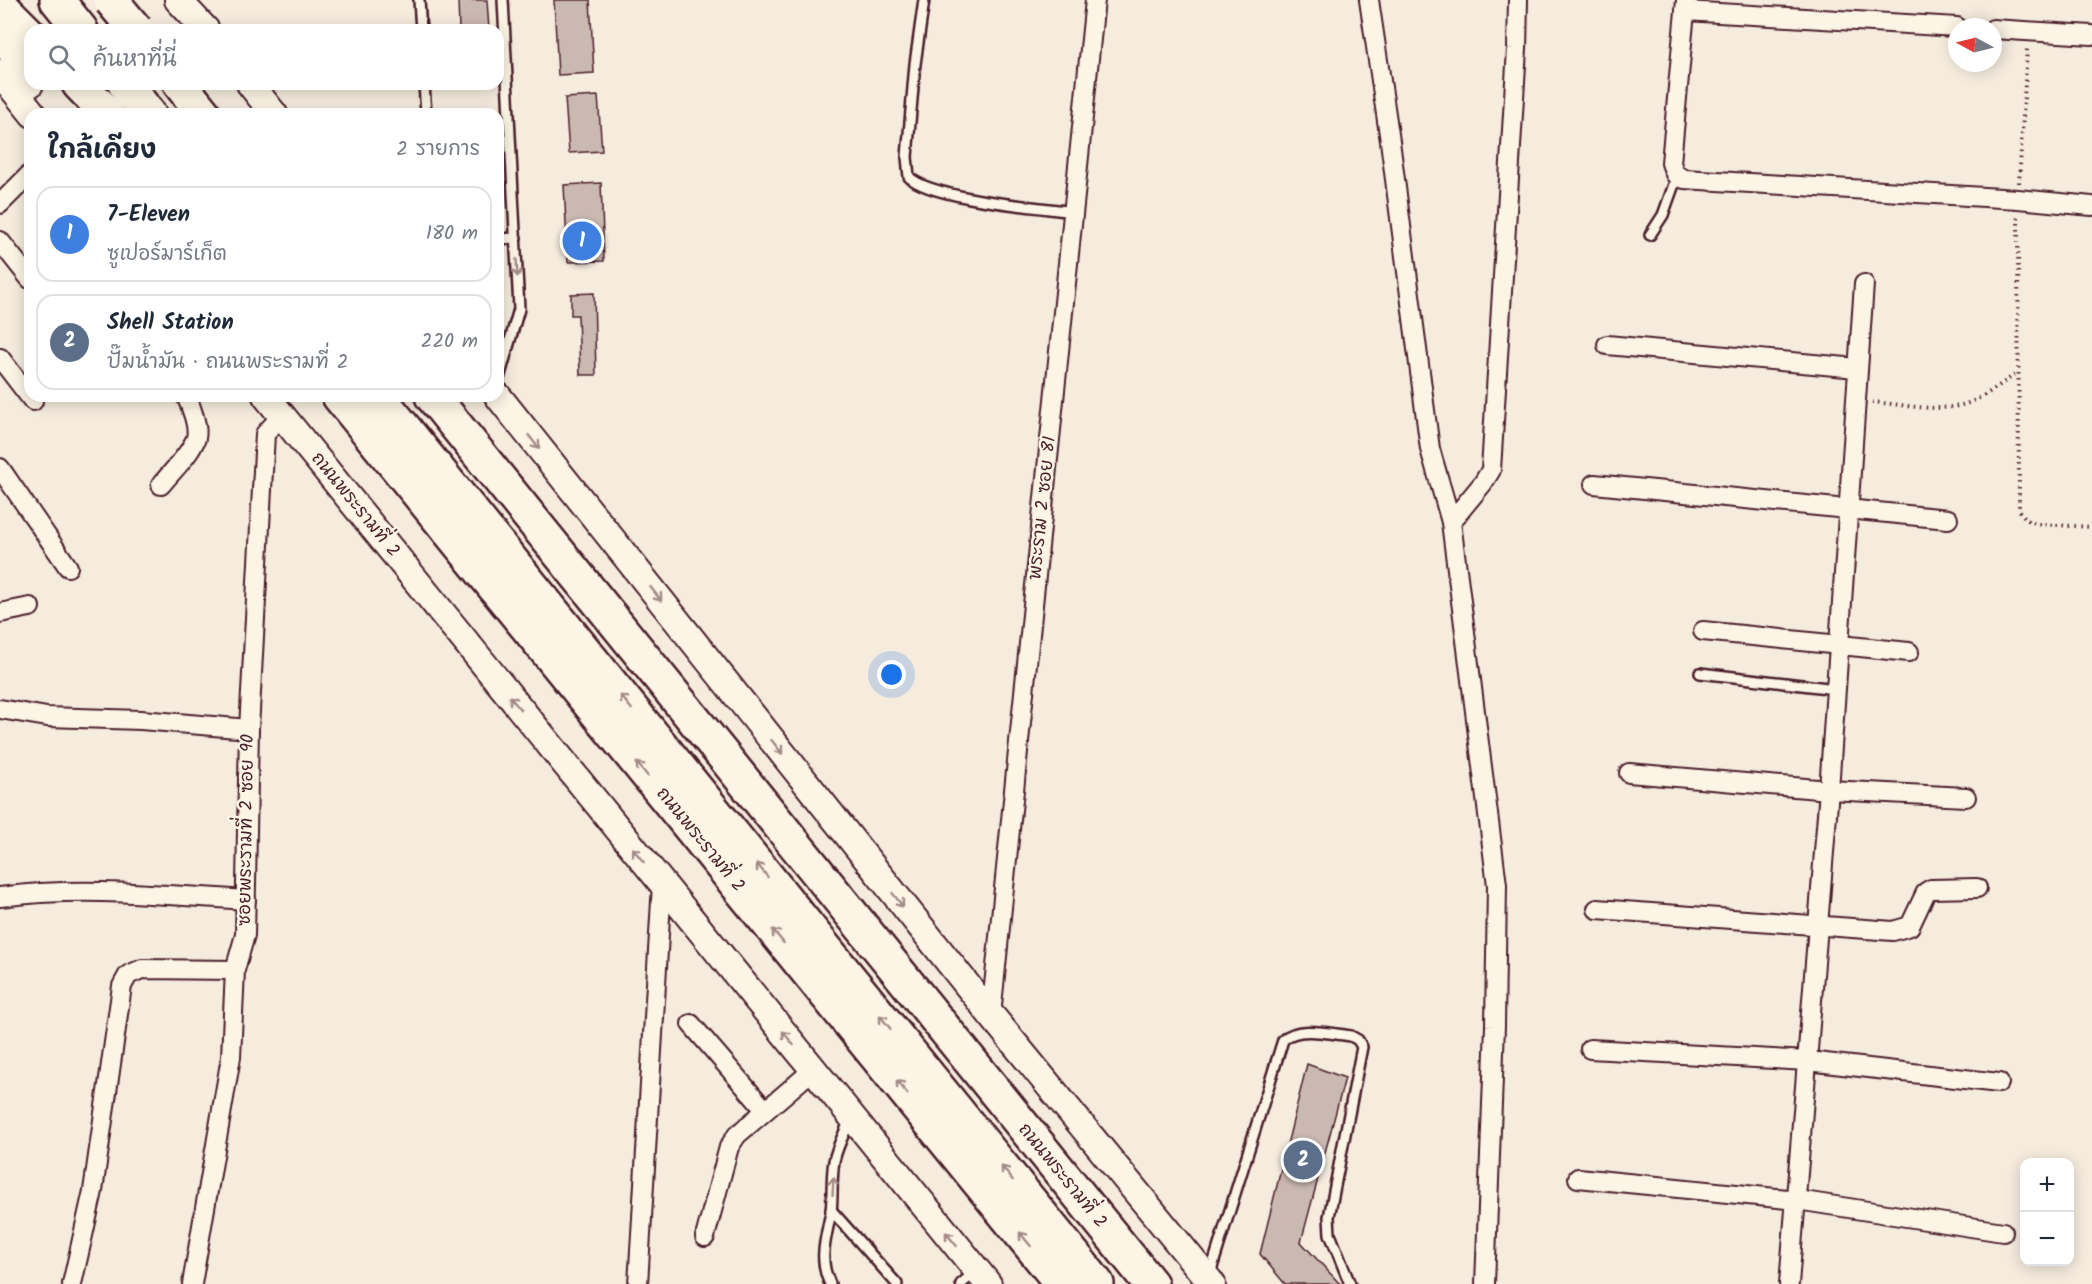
<!DOCTYPE html>
<html lang="th">
<meta charset="utf-8">
<style>
body{margin:0;font-family:Kalam,"Playpen Sans Thai",sans-serif;background:#f2f2f3;color:#1f2937}
.controls{position:absolute;right:18px;bottom:18px;display:grid;overflow:hidden;border-radius:12px;box-shadow:0 3px 15px #0003}
.controls button{width:54px;height:54px;display:grid;place-items:center;padding:0;border:0;border-bottom:2px solid #e0e1e3;background:#fff;color:#1f2937;font:30px sans-serif}
.compass{position:absolute;left:1948px;top:18px;width:54px;height:54px;border-radius:50%;background:#fff;box-shadow:0 3px 15px #0003;rotate:277deg}
.you{position:absolute;left:892px;top:675px;width:21px;height:21px;margin:-15px;border:4px solid #fff;border-radius:50%;background:#1a73e8;box-shadow:0 0 0 9px #1a73e833}
.badge{display:grid;place-items:center;width:39px;height:39px;border-radius:50%;background:#7c3aed;color:#fff;font-size:20px;font-weight:700}
.pin{position:absolute;translate:-50% -50%;border:3px solid #fff;box-shadow:0 2px 6px #0006}
.list{margin:0;padding:0;list-style:none}
h2{display:flex;justify-content:space-between;align-items:center;height:78px;margin:0;padding:0 24px;font-size:26px}
h2 small{font-size:20px;font-weight:400;color:#747a83}
.list li{display:grid;grid-template-columns:39px 1fr auto;gap:18px;align-items:center;box-sizing:border-box;height:96px;margin:0 12px 12px;padding:0 12px;border:2px solid #e0e1e3;border-radius:18px}
.list b{display:block;font-size:22px;white-space:nowrap}
.list p{margin:0;font-size:20px;white-space:nowrap;color:#747a83}
.list em{font-size:20px;font-style:normal;color:#747a83}
.icon{flex:none;width:33px;height:33px;fill:none;stroke:currentColor;stroke-width:2;stroke-linecap:round;stroke-linejoin:round}
.map{position:relative;flex:none;width:2092px;height:1284px;overflow:hidden}
.search{position:absolute;background:#fff;box-shadow:0 3px 15px #0003;left:24px;top:24px;width:480px;height:66px;display:flex;align-items:center;gap:15px;box-sizing:border-box;padding:0 21px;border-radius:18px;color:#747a83;font-size:22px}
.panel{position:absolute;background:#fff;box-shadow:0 3px 15px #0003;left:24px;top:108px;width:480px;height:294px;border-radius:18px}
.map>svg:first-child{display:block}
.building{fill:#cab9b1;stroke:#4a1f2b;stroke-width:1.5}
.lines{fill:none;stroke-linecap:round;stroke-linejoin:round}
.lane-casing{stroke:#4a1f2b;stroke-width:14}
.street-casing{stroke:#4a1f2b;stroke-width:22}
.secondary-casing{stroke:#4a1f2b;stroke-width:30}
.highway-casing{stroke:#4a1f2b;stroke-width:38}
.path{stroke:#4a1f2b;stroke-width:4;stroke-dasharray:1.5 4.5;stroke-linecap:butt}
.lane{stroke:#fcf5e5;stroke-width:9}
.street{stroke:#fcf5e5;stroke-width:18}
.secondary{stroke:#fcf5e5;stroke-width:26}
.highway{stroke:#fcf5e5;stroke-width:33}
.highway-bridge-casing{stroke:#4a1f2b;stroke-width:38;stroke-linecap:butt}
.highway-bridge{stroke:#fcf5e5;stroke-width:33}
.oneway{stroke:#a38a88}
.labels{text-anchor:middle;dominant-baseline:central;stroke-width:5;stroke-linejoin:round;paint-order:stroke}
.street-label{font-size:18px;fill:#4a1f2b;stroke:#fcf5e5}
</style>
<div class="map">
<svg width="2092" height="1284" viewBox="0 0 2092 1284">
<rect width="100%" height="100%" fill="#f5ecde"/>
<filter id="ink" filterUnits="userSpaceOnUse"><feTurbulence type="fractalNoise" baseFrequency=".0167" numOctaves="2"/><feDisplacementMap in="SourceGraphic" scale="12" xChannelSelector="R" yChannelSelector="G"/><feConvolveMatrix kernelMatrix="1 2 1 2 8 2 1 2 1" color-interpolation-filters="sRGB"/></filter>
<g filter="url(#ink)">
<!-- building -->
<g class="building">
<path d="M458,0H487L489,30H459Z"/>
<path d="M554,0H590L594,73L558,75Z"/>
<path d="M598,96L602,151L569,153L565,98Z"/>
<path d="M486,110L492,114H455L456,111Z"/>
<path d="M601,183L604,261L568,262L564,185Z"/>
<path d="M594,293L596,375H580L578,315H571V294Z"/>
<path d="M1307,1064L1345,1078L1301,1242L1340,1284H1285L1260,1254Z"/>
</g>
<g class="lines">
<!-- lane casing -->
<g class="lane-casing">
<g id="lane">
<path d="M419,0L421,30"/>
<path d="M924,0L915,64L907,157L909,177C932,199 1038,207 1074,212"/>
<path d="M424,84L426,114"/>
<path d="M1650,235L1663,215L1677,176"/>
<path d="M498,239L516,238"/>
<path d="M498,382L519,309L503,0"/>
<path d="M1700,673L1836,689"/>
<path d="M831,1210L897,1284"/>
<path d="M1210,1274L1283,1040C1298,1025 1331,1034 1351,1036L1358,1040L1362,1047L1329,1217L1330,1234L1350,1284"/>
<path d="M830,1284C818,1259 826,1238 831,1212C833,1195 831,1178 834,1161C837,1146 845,1132 851,1118"/>
<path d="M961,1284L975,1272"/>
</g>
</g>
<!-- street casing -->
<g class="street-casing">
<g id="street">
<path d="M1369,0L1390,141L1430,449L1451,522L1497,885L1495,1026L1485,1284"/>
<path d="M1686,0L1671,163L1675,174L1684,179L2018,199L2092,206"/>
<path d="M1685,11L1957,27"/>
<path d="M1993,29L2092,35"/>
<path d="M0,204L30,174"/>
<path d="M0,241L30,279"/>
<path d="M1607,345L1857,368"/>
<path d="M0,358L33,401"/>
<path d="M0,468L68,567"/>
<path d="M1594,484L1948,519"/>
<path d="M161,485C172,471 190,455 196,438C199,427 191,406 186,396"/>
<path d="M1451,522L1483,483L1491,470L1517,49L1518,0"/>
<path d="M0,613L30,607"/>
<path d="M1703,631L1909,652"/>
<path d="M0,709L47,717L141,720L249,729"/>
<path d="M1629,773L1829,790L1966,797"/>
<path d="M0,897C81,886 164,895 246,900"/>
<path d="M1597,909L1893,931L1910,926L1926,892L1931,889L1977,888"/>
<path d="M991,1015L1095,0"/>
<path d="M691,1024L765,1110"/>
<path d="M1590,1049L1808,1061L1999,1083"/>
<path d="M1578,1178L1797,1200L2003,1232"/>
<path d="M705,1237L729,1147L737,1135L814,1069"/>
<path d="M72,1284L93,1191L122,986L128,975L142,969L235,970"/>
<path d="M192,1284L231,1057L235,970L245,935L249,729L265,434L282,415"/>
<path d="M638,1284L662,884"/>
<path d="M1789,1284L1829,790L1864,284"/>
</g>
</g>
<!-- secondary casing -->
<g class="secondary-casing">
<g id="secondary">
<path d="M178,0L206,30"/>
<path d="M0,33L30,84"/>
<path d="M0,73L33,114"/>
<path d="M250,84L274,114"/>
<path d="M266,396L988,1284"/>
<path d="M498,396L991,1015L1212,1284"/>
</g>
</g>
<!-- highway casing -->
<g class="highway-casing">
<g id="highway">
<path d="M57,0L81,30"/>
<path d="M0,5L30,35"/>
<path d="M79,84L108,114"/>
<path d="M125,84L149,114"/>
<path d="M180,84L204,114"/>
<path d="M339,396L1062,1284"/>
<path d="M378,396L1097,1284"/>
<path d="M432,396L1151,1284"/>
</g>
</g>
<!-- path -->
<g class="path">
<path d="M2019,183L2027,49"/>
<path d="M2018,217L2019,510L2027,520L2038,524L2092,527"/>
<path d="M1872,402C1900,404 1938,413 1965,404C1984,398 2001,384 2017,373"/>
</g>
<!-- lane -->
<use href="#lane" class="lane"/>
<!-- street -->
<use href="#street" class="street"/>
<!-- secondary -->
<use href="#secondary" class="secondary"/>
<!-- highway -->
<use href="#highway" class="highway"/>
<!-- highway-bridge casing -->
<g class="highway-bridge-casing">
<path id="highway-bridge" d="M111,0L136,30"/>
</g>
<!-- highway-bridge -->
<use href="#highway-bridge" class="highway-bridge"/>
</g>
<!-- one-way arrows -->
<defs><path id="oneway-shaft" d="M-6 0H5M1.5-3L5.5 0L1.5 3" fill="none" stroke-width="1.6" stroke-linecap="round" stroke-linejoin="round" transform="scale(1.5)"/></defs>
<g class="oneway">
<use href="#oneway-shaft" transform="translate(517 268) rotate(87)"/>
<use href="#oneway-shaft" transform="translate(534 442) rotate(52)"/>
<use href="#oneway-shaft" transform="translate(656 594) rotate(52)"/>
<use href="#oneway-shaft" transform="translate(626 702) rotate(-129)"/>
<use href="#oneway-shaft" transform="translate(515 703) rotate(-129)"/>
<use href="#oneway-shaft" transform="translate(777 747) rotate(52)"/>
<use href="#oneway-shaft" transform="translate(642 769) rotate(-129)"/>
<use href="#oneway-shaft" transform="translate(638 855) rotate(-129)"/>
<use href="#oneway-shaft" transform="translate(762 870) rotate(-129)"/>
<use href="#oneway-shaft" transform="translate(898 900) rotate(52)"/>
<use href="#oneway-shaft" transform="translate(778 936) rotate(-129)"/>
<use href="#oneway-shaft" transform="translate(885 1022) rotate(-129)"/>
<use href="#oneway-shaft" transform="translate(788 1038) rotate(-129)"/>
<use href="#oneway-shaft" transform="translate(902 1087) rotate(-129)"/>
<use href="#oneway-shaft" transform="translate(1007 1173) rotate(-129)"/>
<use href="#oneway-shaft" transform="translate(833 1186) rotate(-87)"/>
<use href="#oneway-shaft" transform="translate(951 1239) rotate(-129)"/>
<use href="#oneway-shaft" transform="translate(1025 1239) rotate(-129)"/>
</g>
</g>
<g class="labels">
<!-- street labels -->
<g class="street-label">
<text transform="translate(355 505) rotate(51)">ถนนพระรามที่ 2</text>
<text transform="translate(1043 508) rotate(-84)">พระราม 2 ซอย 81</text>
<text transform="translate(247 830) rotate(-89)">ซอยพระรามที่ 2 ซอย 90</text>
<text transform="translate(700 840) rotate(51)">ถนนพระรามที่ 2</text>
<text transform="translate(1062 1176) rotate(51)">ถนนพระรามที่ 2</text>
</g>
</g>
</svg>
<div class="controls">
<button>+</button>
<button>−</button>
</div>
<svg class="compass" viewBox="-18 -18 36 36"><path d="M0-13l5 13h-10z" fill="#e53935"/><path d="M0 13l5-13h-10z" fill="#747a83"/></svg>
<div class="you"></div>
<div class="pin badge" style="left:582px;top:241px;background:#3f7fe0">1</div>
<div class="pin badge" style="left:1303px;top:1160px;background:#5c6f8a">2</div>
<div class="search"><svg class="icon" aria-label="search" viewBox="0 0 24 24"><circle cx="10" cy="10" r="6"/><path d="M15 15l6 6"/></svg>ค้นหาที่นี่</div>
<section class="panel">
<h2>ใกล้เคียง<small>2 รายการ</small></h2>
<ul class="list">
<li><span class="badge" style="background:#3f7fe0">1</span><div><b>7-Eleven</b><p>ซูเปอร์มาร์เก็ต</p></div><em>180 m</em></li>
<li><span class="badge" style="background:#5c6f8a">2</span><div><b>Shell Station</b><p>ปั๊มน้ำมัน · ถนนพระรามที่ 2</p></div><em>220 m</em></li>
</ul>
</section>
</div>
